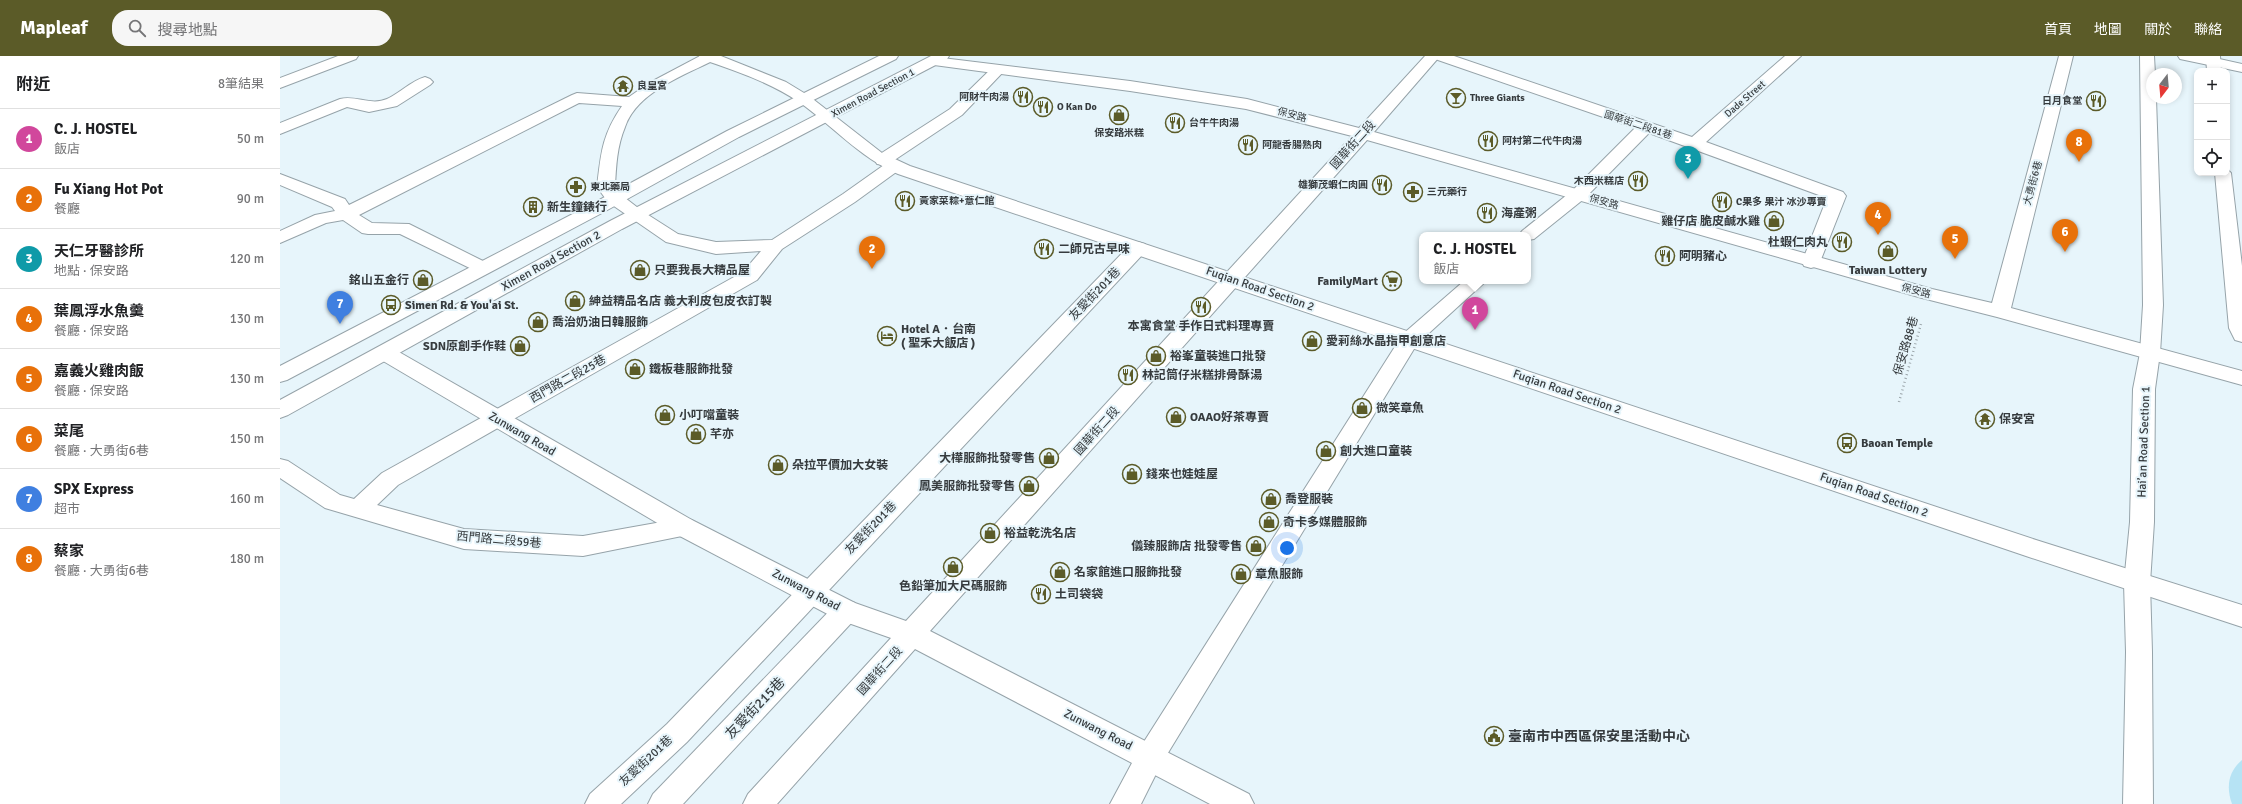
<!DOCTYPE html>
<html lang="zh-TW">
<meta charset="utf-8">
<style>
body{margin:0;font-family:Signika,"Noto Sans TC",sans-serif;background:#f6f6f6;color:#202124}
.controls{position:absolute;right:12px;top:12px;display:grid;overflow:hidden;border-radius:8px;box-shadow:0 2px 6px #0003}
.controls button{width:36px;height:36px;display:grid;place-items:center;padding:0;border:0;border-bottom:1px solid #e0e0e0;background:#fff;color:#202124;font:20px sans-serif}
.compass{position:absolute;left:1866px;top:12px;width:36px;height:36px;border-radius:50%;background:#fff;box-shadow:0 2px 6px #0003;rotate:196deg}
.you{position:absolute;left:1007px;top:492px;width:14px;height:14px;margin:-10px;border:3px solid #fff;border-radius:50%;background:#1a73e8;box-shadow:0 0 0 6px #1a73e833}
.badge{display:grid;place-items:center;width:26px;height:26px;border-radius:50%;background:#5b5b28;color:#fff;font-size:13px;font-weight:700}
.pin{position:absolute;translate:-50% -33px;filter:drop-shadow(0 1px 2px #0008)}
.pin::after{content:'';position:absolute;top:21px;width:14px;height:12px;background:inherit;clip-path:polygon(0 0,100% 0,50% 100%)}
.popup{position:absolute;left:1139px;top:176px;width:112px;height:52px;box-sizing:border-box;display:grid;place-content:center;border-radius:8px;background:#fff;filter:drop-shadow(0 1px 3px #0005);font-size:13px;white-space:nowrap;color:#757577}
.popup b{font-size:15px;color:#202124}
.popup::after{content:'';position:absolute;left:50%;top:100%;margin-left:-8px;border:8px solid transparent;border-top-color:#fff}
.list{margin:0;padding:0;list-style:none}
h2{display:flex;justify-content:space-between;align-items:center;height:52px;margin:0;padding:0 16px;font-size:17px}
h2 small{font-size:13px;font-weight:400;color:#757577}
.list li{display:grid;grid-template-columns:26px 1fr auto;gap:12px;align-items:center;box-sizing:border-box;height:60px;padding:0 16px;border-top:1px solid #e0e0e0}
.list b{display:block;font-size:15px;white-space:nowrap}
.list p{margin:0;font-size:13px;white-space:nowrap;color:#757577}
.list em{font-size:13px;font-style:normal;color:#757577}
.icon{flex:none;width:22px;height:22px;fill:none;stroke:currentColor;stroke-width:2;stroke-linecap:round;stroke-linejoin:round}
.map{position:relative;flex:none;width:1962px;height:748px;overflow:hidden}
header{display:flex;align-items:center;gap:24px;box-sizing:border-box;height:56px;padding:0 20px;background:#5b5b28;color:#fff}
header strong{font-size:19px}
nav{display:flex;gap:22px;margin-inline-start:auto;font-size:14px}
.search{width:280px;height:36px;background:#f6f6f6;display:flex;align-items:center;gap:10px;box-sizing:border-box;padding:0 14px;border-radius:16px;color:#757577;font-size:15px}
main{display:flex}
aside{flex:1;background:#fff}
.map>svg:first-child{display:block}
.green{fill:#b6e3f4}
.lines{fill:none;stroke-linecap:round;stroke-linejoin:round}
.service-casing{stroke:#96a3a9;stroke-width:2}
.minor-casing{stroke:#96a3a9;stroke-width:2}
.tertiary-casing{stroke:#96a3a9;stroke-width:2}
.secondary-casing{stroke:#96a3a9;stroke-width:2}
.path{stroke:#9ba5aa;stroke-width:2.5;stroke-dasharray:1 3;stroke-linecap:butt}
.service{fill:#fff;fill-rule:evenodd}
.minor{fill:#fff;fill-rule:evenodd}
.tertiary{fill:#fff;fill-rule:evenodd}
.secondary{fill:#fff;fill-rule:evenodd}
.labels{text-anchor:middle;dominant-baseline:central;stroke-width:4;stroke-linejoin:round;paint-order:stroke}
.far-poi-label{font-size:10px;font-weight:bold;fill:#363b3e;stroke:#e7f5fb;text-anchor:start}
.far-street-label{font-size:10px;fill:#363b3e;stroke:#e7f5fb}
.street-label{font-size:12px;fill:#363b3e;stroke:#e7f5fb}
.poi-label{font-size:12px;font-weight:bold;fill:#363b3e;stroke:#e7f5fb;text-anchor:start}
.near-street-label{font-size:14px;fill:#363b3e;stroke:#e7f5fb}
.near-poi-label{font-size:14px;font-weight:bold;fill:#363b3e;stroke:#e7f5fb;text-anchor:start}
</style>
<header>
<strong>Mapleaf</strong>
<div class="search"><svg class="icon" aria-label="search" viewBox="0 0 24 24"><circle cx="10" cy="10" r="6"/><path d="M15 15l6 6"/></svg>搜尋地點</div>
<nav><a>首頁</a><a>地圖</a><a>關於</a><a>聯絡</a></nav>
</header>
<main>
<aside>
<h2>附近<small>8筆結果</small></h2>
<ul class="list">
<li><span class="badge" style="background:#d1479c">1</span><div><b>C. J. HOSTEL</b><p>飯店</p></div><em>50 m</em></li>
<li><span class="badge" style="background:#e8710a">2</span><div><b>Fu Xiang Hot Pot</b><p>餐廳</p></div><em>90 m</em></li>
<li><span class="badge" style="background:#0f9aa8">3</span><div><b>天仁牙醫診所</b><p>地點 · 保安路</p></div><em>120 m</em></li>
<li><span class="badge" style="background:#e8710a">4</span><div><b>葉鳳浮水魚羹</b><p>餐廳 · 保安路</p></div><em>130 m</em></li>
<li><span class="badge" style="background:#e8710a">5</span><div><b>嘉義火雞肉飯</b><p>餐廳 · 保安路</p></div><em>130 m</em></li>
<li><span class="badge" style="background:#e8710a">6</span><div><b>菜尾</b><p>餐廳 · 大勇街6巷</p></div><em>150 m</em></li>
<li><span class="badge" style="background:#3f7fe0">7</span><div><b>SPX Express</b><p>超市</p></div><em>160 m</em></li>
<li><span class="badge" style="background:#e8710a">8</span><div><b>蔡家</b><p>餐廳 · 大勇街6巷</p></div><em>180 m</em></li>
</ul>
</aside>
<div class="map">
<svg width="1962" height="748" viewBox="0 0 1962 748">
<rect width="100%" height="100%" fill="#e7f5fb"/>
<!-- green -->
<path class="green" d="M1962,704V748H1952C1946,731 1948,716 1962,704Z"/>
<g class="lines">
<!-- service casing -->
<g class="service-casing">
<g id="service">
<path d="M58,0H78L76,3L0,32V22Z"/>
<path d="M420,0H438L436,3C406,19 357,35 345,71C337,90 336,110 335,131L340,138L362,155L398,178L436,186L492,184L563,138L604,109L597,108L595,104L597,100L670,53L714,10H724L726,13L682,59L613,105L619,106L621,110L619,114L575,146L502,193L477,224L118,429L97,449L184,473L303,480L404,462L412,464L416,471L412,478L303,500L184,493L45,452L0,422V403L8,405L60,439L74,443L102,417L463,216L481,195L436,198L386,186L328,146L317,131C321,97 322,79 342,50L299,47L79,159L92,167L129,168L209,208L211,212L209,216L202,218L120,178H88L82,177L63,164L46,167L0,187V175L35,159L55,155L52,151L0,129V118L65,143L69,149L292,39L297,37L349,41L369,27Z"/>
<path d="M1153,0H1174L1412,81L1505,0H1521L1426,86L1563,136L1566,140L1540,206L1538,210L1531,212L1524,210L1522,206L1547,142L1369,77L1305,142L1254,183L1248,184V179H1239L1242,175L1293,134L1355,72L1155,3Z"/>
<path d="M145,21L150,23L153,26L150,29L117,50L89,56L67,51L0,78V67L60,43C76,39 91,50 107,43C120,37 131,25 145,21Z"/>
<path d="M858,186L865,188L867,192L865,196L407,686L341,748H305L310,738L387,668L851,188Z"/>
<path d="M1184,225H1206L1137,288L880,710L861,748H830L860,692L1123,278Z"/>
<path d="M566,544L575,547L579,555L575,563L403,748H368L373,738L557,547Z"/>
</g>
</g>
<!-- minor casing -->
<g class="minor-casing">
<g id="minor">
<path d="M1145,0H1160L1094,76L1652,233L1712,247L1779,0H1793L1731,252L1962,315V329L1717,261L1642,242L1087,84L650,575L969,738L974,748H930L635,593L497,748H463L468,738L611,582L557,563L396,478L98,302L95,297L98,292L105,290L112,292L412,464L575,547L626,565L1072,80L966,53L850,35L654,9L649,8L647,5L649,2L654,1L850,25L967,43L1079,72Z"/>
<path d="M1898,0H1926L1962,8V16L1900,3Z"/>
</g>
</g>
<!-- tertiary casing -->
<g class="tertiary-casing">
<g id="tertiary">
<path d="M599,0H618L616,3L459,81L322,157L7,324L0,326V310L310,149L447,75Z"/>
<path d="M651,0H669L667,3L342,173L8,359L0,362V344L330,165Z"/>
<path d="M1860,0H1874L1875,18H1872V42H1876L1883,249L1880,297L1875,333L1874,466L1870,527L1872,596L1873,748H1843L1846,596L1844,527L1850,466L1853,333L1860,297L1863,249Z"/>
<path d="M1926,0H1940L1941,15H1927Z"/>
<path d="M1947,113L1951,117L1962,210V286L1955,284L1949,272L1935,117H1947Z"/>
</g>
</g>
<!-- secondary casing -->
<g class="secondary-casing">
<path id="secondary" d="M419,0H441L506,26L529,40L602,97L630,110L1756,484L1962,549V571L1746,500L618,118C579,101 553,70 519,46C489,26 454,14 421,3Z"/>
</g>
<!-- path -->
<path class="path" d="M1619,346L1641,268"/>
<!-- service -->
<use href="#service" class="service"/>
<!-- minor -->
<use href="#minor" class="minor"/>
<!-- tertiary -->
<use href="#tertiary" class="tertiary"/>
<!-- secondary -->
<use href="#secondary" class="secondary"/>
</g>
<!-- icons -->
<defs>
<g id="temple-ring" transform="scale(1)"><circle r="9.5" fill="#e7f5fb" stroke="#5b5b28" stroke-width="1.5"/><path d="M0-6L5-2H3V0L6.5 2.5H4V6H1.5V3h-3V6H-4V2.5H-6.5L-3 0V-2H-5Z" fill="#5b5b28"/></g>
<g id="restaurant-ring" transform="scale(1)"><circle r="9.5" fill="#e7f5fb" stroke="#5b5b28" stroke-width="1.5"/><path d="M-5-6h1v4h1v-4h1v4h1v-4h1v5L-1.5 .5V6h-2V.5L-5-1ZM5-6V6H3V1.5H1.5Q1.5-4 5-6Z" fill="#5b5b28"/></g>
<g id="bar-ring" transform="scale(1)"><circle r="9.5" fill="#e7f5fb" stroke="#5b5b28" stroke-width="1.5"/><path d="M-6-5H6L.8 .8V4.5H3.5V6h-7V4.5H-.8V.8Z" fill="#5b5b28"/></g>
<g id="shop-ring" transform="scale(1)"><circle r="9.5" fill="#e7f5fb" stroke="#5b5b28" stroke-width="1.5"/><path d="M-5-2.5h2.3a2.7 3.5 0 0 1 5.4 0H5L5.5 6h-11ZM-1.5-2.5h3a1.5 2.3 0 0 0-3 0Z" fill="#5b5b28"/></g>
<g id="pharmacy-ring" transform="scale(1)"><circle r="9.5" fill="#e7f5fb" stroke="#5b5b28" stroke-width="1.5"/><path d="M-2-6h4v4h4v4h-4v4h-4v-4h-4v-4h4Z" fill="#5b5b28"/></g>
<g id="building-ring" transform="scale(1)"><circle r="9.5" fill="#e7f5fb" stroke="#5b5b28" stroke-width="1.5"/><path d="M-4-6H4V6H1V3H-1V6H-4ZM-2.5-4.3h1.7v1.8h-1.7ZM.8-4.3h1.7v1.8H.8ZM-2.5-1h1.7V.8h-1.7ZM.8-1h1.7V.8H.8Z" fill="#5b5b28"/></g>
<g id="supermarket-ring" transform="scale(1)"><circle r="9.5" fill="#e7f5fb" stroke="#5b5b28" stroke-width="1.5"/><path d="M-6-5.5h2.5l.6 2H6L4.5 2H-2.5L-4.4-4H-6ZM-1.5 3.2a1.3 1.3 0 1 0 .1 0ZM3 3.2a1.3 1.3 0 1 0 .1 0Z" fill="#5b5b28"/></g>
<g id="bus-ring" transform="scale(1)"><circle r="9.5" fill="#e7f5fb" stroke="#5b5b28" stroke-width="1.5"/><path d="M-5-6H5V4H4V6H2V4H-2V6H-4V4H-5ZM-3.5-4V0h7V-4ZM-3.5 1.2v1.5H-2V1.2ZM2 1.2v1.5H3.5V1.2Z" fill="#5b5b28"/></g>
<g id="hotel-ring" transform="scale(1)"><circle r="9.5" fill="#e7f5fb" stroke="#5b5b28" stroke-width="1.5"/><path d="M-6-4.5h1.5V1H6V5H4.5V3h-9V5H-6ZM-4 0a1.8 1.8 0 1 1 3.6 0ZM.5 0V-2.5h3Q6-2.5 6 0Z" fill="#5b5b28"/></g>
<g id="civic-ring" transform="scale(1)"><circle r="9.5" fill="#e7f5fb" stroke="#5b5b28" stroke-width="1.5"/><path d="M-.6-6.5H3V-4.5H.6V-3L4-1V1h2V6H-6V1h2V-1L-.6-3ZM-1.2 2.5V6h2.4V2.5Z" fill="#5b5b28"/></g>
</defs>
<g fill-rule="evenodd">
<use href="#temple-ring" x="343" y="30"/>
<use href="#restaurant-ring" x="743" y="41"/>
<use href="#bar-ring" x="1176" y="42"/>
<use href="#restaurant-ring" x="1816" y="45"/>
<use href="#restaurant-ring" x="763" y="51"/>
<use href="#shop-ring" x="839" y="59"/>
<use href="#restaurant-ring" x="895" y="67"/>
<use href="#restaurant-ring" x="1208" y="85"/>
<use href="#restaurant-ring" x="968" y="89"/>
<use href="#restaurant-ring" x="1358" y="125"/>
<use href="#restaurant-ring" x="1102" y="129"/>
<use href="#pharmacy-ring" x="296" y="131"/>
<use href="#pharmacy-ring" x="1133" y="136"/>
<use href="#restaurant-ring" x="625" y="145"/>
<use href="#restaurant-ring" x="1442" y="146"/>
<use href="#building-ring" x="253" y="151"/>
<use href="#restaurant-ring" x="1207" y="157"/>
<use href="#shop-ring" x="1494" y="165"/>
<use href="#restaurant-ring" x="1562" y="186"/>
<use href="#restaurant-ring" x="764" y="193"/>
<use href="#shop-ring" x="1608" y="195"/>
<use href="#restaurant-ring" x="1385" y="200"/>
<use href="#shop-ring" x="360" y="214"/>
<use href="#shop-ring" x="143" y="224"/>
<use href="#supermarket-ring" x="1112" y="225"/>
<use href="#shop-ring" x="295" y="245"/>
<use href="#bus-ring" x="111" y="249"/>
<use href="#restaurant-ring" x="921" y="251"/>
<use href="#shop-ring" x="258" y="266"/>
<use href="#hotel-ring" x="607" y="280"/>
<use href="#shop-ring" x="1032" y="285"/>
<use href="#shop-ring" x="240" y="290"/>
<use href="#shop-ring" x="876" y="300"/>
<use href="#shop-ring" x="355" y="313"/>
<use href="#restaurant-ring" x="848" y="319"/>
<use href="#shop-ring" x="1082" y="352"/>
<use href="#shop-ring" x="385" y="359"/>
<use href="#shop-ring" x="896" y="361"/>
<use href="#temple-ring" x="1705" y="363"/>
<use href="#shop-ring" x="416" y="378"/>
<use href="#bus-ring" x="1567" y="387"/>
<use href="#shop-ring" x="1046" y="395"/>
<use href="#shop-ring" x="769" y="402"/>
<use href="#shop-ring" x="498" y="409"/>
<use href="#shop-ring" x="852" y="418"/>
<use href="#shop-ring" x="749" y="430"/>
<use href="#shop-ring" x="991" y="443"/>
<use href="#shop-ring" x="989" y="466"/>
<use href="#shop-ring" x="710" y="477"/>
<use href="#shop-ring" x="976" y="490"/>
<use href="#shop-ring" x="673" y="511"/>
<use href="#shop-ring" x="780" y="516"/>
<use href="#shop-ring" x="961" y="518"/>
<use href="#restaurant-ring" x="761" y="538"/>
<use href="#civic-ring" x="1214" y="680"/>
</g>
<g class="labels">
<!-- far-poi labels -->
<g class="far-poi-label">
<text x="357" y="30">良皇宮</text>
<text x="729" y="41" text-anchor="end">阿財牛肉湯</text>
<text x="1190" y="42">Three Giants</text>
<text x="1802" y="45" text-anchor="end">日月食堂</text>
<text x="777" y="51">O Kan Do</text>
<text x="909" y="67">台牛牛肉湯</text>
<text x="839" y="77" text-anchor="middle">保安路米糕</text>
<text x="1222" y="85">阿村第二代牛肉湯</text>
<text x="982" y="89">阿龍香腸熟肉</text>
<text x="1344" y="125" text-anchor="end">木西米糕店</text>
<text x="1088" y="129" text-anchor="end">雄獅茂蝦仁肉圓</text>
<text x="310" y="131">東北藥局</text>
<text x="1147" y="136">三元藥行</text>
<text x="639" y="145">黃家菜粽+薏仁館</text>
<text x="1456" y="146">C果多 果汁 冰沙專賣</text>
</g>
<!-- far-street labels -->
<g class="far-street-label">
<text transform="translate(593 37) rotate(-28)">Ximen Road Section 1</text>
<text transform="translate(1465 43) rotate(-41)">Dade Street</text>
<text transform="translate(1012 59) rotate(15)">保安路</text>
<text transform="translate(1358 69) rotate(18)">國華街二段81巷</text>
<text transform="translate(1753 127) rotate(-75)">大勇街6巷</text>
<text transform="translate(1324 146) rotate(16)">保安路</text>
<text transform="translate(1636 235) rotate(15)">保安路</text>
</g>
<!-- street labels -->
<g class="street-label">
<text transform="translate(1073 89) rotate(-48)">國華街二段</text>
<text transform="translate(271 205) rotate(-29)">Ximen Road Section 2</text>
<text transform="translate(980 233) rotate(19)">Fuqian Road Section 2</text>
<text transform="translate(815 238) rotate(-46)">友愛街201巷</text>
<text transform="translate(1626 290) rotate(-74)">保安路88巷</text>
<text transform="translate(288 323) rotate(-29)">西門路二段25巷</text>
<text transform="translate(1287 336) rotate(19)">Fuqian Road Section 2</text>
<text transform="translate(817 375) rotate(-48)">國華街二段</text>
<text transform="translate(242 378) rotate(30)">Zunwang Road</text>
<text transform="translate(1864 386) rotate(-88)">Hai’an Road Section 1</text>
<text transform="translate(1594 439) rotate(19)">Fuqian Road Section 2</text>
<text transform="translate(591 472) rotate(-46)">友愛街201巷</text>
<text transform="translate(219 484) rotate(5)">西門路二段59巷</text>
<text transform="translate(526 534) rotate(28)">Zunwang Road</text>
<text transform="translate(600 615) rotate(-48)">國華街二段</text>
<text transform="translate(818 674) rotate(27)">Zunwang Road</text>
<text transform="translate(366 705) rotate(-43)">友愛街201巷</text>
</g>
<!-- poi labels -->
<g class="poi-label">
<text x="267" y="151">新生鐘錶行</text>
<text x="1221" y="157">海產粥</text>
<text x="1480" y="165" text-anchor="end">雞仔店 脆皮鹹水雞</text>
<text x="1548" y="186" text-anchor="end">杜蝦仁肉丸</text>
<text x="778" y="193">二師兄古早味</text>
<text x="1399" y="200">阿明豬心</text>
<text x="374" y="214">只要我長大精品屋</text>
<text x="1608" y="214" text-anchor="middle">Taiwan Lottery</text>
<text x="129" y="224" text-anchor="end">銘山五金行</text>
<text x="1098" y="225" text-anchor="end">FamilyMart</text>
<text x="309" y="245">紳益精品名店 義大利皮包皮衣訂製</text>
<text x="125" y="249">Simen Rd. &amp; You'ai St.</text>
<text x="272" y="266">喬治奶油日韓服飾</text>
<text x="921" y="270" text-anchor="middle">本寓食堂 手作日式料理專賣</text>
<text x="621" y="273">Hotel A．台南<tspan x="621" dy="14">( 聖禾大飯店 )</tspan></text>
<text x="1046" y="285">愛莉絲水晶指甲創意店</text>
<text x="226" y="290" text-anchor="end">SDN原創手作鞋</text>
<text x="890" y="300">裕峯童裝進口批發</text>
<text x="369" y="313">鐵板巷服飾批發</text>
<text x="862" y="319">林記筒仔米糕排骨酥湯</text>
<text x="1096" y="352">微笑章魚</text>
<text x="399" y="359">小叮噹童裝</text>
<text x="910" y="361">OAAO好茶專賣</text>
<text x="1719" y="363">保安宮</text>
<text x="430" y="378">芊亦</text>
<text x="1581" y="387">Baoan Temple</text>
<text x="1060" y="395">創大進口童裝</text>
<text x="755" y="402" text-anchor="end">大樺服飾批發零售</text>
<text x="512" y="409">朵拉平價加大女裝</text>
<text x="866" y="418">錢來也娃娃屋</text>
<text x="735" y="430" text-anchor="end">鳳美服飾批發零售</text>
<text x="1005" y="443">喬登服裝</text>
<text x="1003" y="466">奇卡多媒體服飾</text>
<text x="724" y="477">裕益乾洗名店</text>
<text x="962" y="490" text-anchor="end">儀臻服飾店 批發零售</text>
<text x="794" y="516">名家館進口服飾批發</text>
<text x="975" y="518">章魚服飾</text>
<text x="673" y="530" text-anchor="middle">色鉛筆加大尺碼服飾</text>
<text x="775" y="538">土司袋袋</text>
</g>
<!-- near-street labels -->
<g class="near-street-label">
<text transform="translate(475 652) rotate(-46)">友愛街215巷</text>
</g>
<!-- near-poi labels -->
<g class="near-poi-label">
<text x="1228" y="680">臺南市中西區保安里活動中心</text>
</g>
</g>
</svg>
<div class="controls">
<button>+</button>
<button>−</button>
<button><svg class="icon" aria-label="locate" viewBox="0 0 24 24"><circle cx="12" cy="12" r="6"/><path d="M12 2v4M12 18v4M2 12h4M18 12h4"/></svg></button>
</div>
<svg class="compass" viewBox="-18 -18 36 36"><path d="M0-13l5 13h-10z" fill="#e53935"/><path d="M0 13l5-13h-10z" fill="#757577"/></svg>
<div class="you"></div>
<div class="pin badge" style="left:1195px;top:274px;background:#d1479c">1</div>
<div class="popup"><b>C. J. HOSTEL</b>飯店</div>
<div class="pin badge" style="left:592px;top:213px;background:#e8710a">2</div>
<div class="pin badge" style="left:1408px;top:123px;background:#0f9aa8">3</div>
<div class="pin badge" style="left:1598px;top:179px;background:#e8710a">4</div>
<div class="pin badge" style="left:1675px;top:203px;background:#e8710a">5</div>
<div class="pin badge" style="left:1785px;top:196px;background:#e8710a">6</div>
<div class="pin badge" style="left:60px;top:268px;background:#3f7fe0">7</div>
<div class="pin badge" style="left:1799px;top:106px;background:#e8710a">8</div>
</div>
</main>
